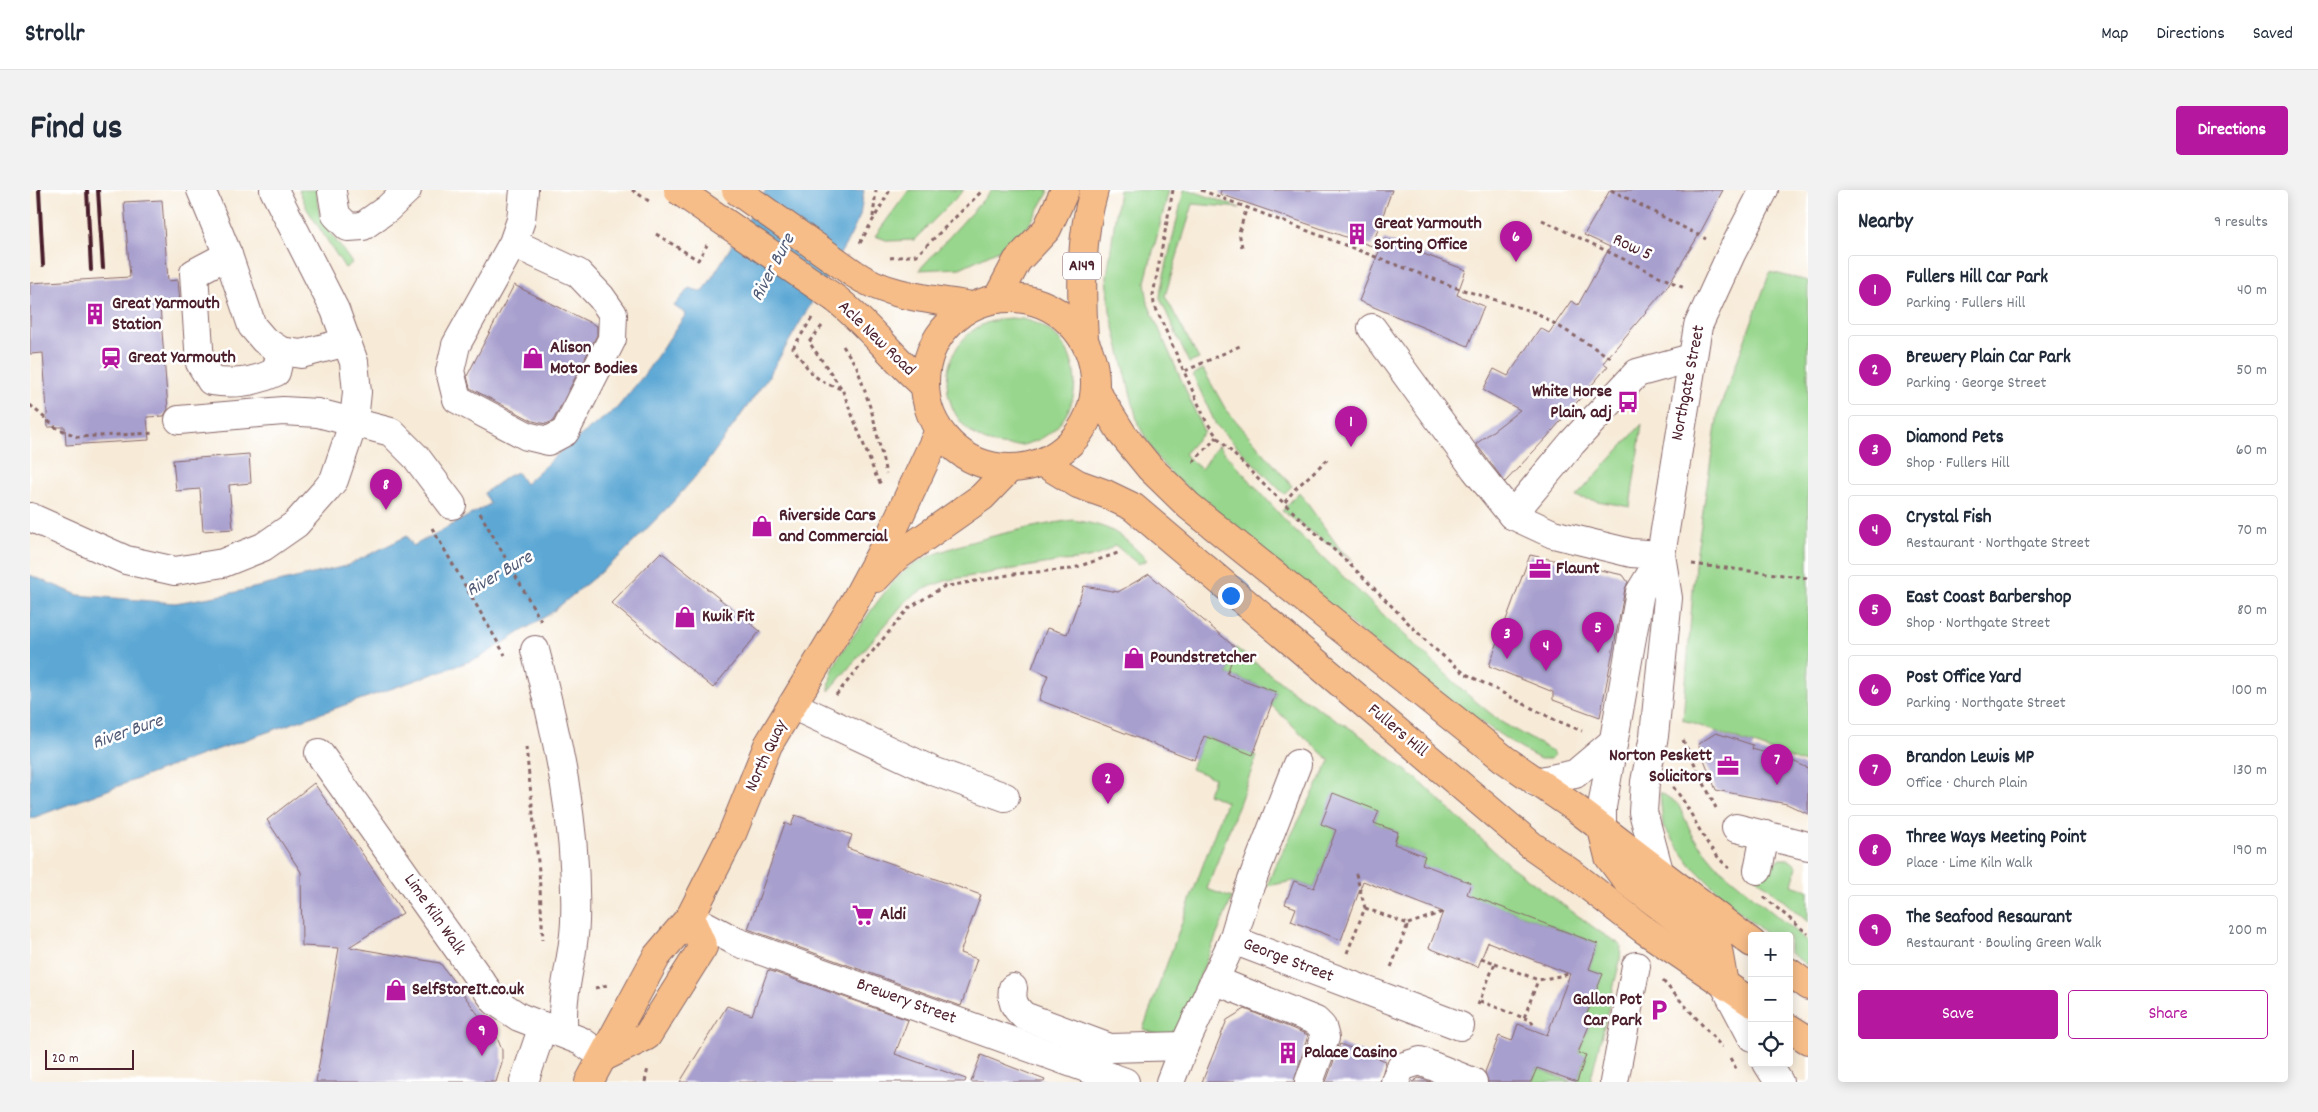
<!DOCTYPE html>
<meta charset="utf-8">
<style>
body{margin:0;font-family:Dekko,sans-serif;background:#f2f2f3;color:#1f2937}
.controls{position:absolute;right:15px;bottom:15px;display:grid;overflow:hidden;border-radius:5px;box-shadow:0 2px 12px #0003}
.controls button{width:45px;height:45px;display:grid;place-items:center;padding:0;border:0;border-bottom:1px solid #e0e1e3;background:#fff;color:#1f2937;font:25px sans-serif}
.scale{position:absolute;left:15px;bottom:12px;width:89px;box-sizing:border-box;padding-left:5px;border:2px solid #4a1f2b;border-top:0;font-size:14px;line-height:18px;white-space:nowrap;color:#4a1f2b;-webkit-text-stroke:4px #fff;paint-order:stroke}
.you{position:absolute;left:1200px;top:405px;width:18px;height:18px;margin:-12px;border:4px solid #fff;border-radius:50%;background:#1a73e8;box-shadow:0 0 0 8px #1a73e833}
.badge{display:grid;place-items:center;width:32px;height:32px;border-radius:50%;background:#b5179e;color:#fff;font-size:16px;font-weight:700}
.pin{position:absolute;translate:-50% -41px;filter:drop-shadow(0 1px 2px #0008)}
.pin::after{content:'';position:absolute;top:26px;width:18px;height:15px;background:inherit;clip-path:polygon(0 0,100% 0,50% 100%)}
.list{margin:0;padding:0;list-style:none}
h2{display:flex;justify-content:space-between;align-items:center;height:65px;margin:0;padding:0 20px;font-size:21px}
h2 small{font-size:16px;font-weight:400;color:#747a83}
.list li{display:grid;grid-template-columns:32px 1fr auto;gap:15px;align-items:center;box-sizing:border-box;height:70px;margin:0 10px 10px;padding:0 10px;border:1px solid #e0e1e3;border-radius:5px}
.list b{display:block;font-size:19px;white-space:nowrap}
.list p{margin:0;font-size:16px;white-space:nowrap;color:#747a83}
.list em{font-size:16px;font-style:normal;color:#747a83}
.actions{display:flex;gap:10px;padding:15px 20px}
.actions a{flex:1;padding:11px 0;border:1px solid #b5179e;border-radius:5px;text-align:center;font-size:18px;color:#b5179e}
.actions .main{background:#b5179e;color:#fff}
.icon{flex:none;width:28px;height:28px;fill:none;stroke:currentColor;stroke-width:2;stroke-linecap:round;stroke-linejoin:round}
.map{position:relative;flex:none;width:1778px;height:892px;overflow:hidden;border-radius:5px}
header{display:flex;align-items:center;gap:30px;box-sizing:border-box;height:70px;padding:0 25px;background:#fff;border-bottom:1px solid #e0e1e3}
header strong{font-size:24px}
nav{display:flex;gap:28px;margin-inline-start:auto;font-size:18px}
.intro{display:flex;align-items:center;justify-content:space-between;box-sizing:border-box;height:120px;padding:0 30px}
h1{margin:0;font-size:35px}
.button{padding:12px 22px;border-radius:5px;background:#b5179e;color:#fff;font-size:18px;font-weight:700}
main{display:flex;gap:30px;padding:0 30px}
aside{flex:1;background:#fff;border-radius:5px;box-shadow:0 2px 12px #0003}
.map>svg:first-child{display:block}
.green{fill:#97d68c;stroke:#707a5c}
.water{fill:#5ca7d4;stroke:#536380}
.building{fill:#a79fce}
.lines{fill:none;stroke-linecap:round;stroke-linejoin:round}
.minor-casing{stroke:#876668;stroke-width:30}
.major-casing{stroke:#876668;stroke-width:30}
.path{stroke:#876668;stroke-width:3;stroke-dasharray:4 4;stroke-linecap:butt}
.minor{stroke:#fff;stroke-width:28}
.major{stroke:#f7bd88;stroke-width:28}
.rail{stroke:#4a1f2b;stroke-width:4}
.major-bridge-casing{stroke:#876668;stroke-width:30;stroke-linecap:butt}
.major-bridge{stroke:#f7bd88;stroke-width:28}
.labels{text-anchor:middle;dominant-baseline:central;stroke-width:5;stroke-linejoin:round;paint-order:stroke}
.shield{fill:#fff;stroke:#80626b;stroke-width:1}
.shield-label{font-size:16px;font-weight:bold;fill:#4a1f2b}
.poi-label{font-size:18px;font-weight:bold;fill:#4a1f2b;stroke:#fff;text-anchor:start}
.street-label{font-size:18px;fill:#4a1f2b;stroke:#fff}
.water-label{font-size:19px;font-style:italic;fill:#525c77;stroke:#fff}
</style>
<header>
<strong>Strollr</strong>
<nav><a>Map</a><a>Directions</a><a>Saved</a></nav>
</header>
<div class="intro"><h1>Find us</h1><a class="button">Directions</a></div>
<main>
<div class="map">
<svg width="1778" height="892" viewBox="0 0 1778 892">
<rect width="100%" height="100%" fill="#fff"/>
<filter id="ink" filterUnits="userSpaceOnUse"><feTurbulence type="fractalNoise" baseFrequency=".02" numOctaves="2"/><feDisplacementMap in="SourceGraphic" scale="10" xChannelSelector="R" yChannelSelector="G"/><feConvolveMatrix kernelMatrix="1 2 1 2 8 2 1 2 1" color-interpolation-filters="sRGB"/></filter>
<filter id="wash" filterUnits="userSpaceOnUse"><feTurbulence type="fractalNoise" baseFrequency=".0096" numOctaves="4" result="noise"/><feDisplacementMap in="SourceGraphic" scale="20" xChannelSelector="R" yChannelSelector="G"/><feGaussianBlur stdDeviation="1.12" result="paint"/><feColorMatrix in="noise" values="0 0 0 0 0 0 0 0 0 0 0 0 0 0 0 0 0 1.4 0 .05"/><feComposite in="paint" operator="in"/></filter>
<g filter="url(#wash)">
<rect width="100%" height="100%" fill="#f7ebd8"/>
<!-- green -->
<g class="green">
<path d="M269,0H286L290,28L322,73L315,78L277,19Z"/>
<path d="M879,0H934L884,50L859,51L845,46Z"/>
<path d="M962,0H1018V3L995,42L973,58L930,78L889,80Z"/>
<path d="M1089,0H1139L1115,92L1118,114L1174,242L1154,264L1171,279L1188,255L1263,339L1438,505L1471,532L1522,561L1524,565L1521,569H1510L1490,558L1389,490L1143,286L1126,266L1108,234L1080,121L1077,87Z"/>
<path d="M1154,0H1160L1210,18L1163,14L1135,106L1169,169L1159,173L1130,108L1131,98Z"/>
<path d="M1740,82L1778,91V574L1653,530L1665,374L1688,223Z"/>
<circle cx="981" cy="192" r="64"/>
<path d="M1173,179L1195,218L1262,296L1254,304L1186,235L1163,185Z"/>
<path d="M1612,234L1600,317L1546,307Z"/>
<path d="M1269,302L1310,359L1323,371L1252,321Z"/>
<path d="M1043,330C1084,337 1088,342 1117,370L1108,374L1085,355C1070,368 1051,370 1032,371L918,390C903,395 887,401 875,412L799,501C800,474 814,459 829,438C844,417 857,396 877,379C905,356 1006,335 1043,330Z"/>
<path d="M1206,458L1266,504L1326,542L1387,589L1479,675L1570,742L1591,755L1590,771L1560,892H1547L1556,866L1548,863L1562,828L1556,826L1572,784L1559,779L1568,754L1471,717L1464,735L1392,674L1395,666L1364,654L1368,642L1344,633L1349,621L1306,640L1284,698L1264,691L1237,696L1245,676L1300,571L1241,515L1246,502L1197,484Z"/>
<path d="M1174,546L1227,566L1177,699L1202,708L1145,847L1139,849L1113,839L1196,612L1178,604L1184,588L1161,579Z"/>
<path d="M1630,602L1648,614L1664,648L1688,677L1778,752V776L1759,762V746H1739L1696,710L1660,674L1633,636Z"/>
<path d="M1749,669H1758L1767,676L1762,695L1778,700V732L1718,680L1741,675Z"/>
<path d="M1507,878L1542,892H1502Z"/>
</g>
<!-- water -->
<path class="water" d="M736,0H834L830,26L820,47L737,189L672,279L643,312L589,367L521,423L449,468L169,566L0,629V385L48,405L145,413L198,404L316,376L377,346L383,356L460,314L454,303L478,286L487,282L495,294L538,255L587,218L614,185L656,124L644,116L659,98L673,102Z"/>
<g id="blocks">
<!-- building -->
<g class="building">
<path d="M1191,0H1362L1342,56L1190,4Z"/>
<path d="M1580,0H1693L1670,43L1637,97L1573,173L1578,176L1517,247L1475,292L1446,254L1490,220L1453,200L1464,179L1478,186L1510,138L1519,143L1541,111L1548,115L1580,57L1554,45Z"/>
<path d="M132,10L138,91L148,90L150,114L130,116L138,219L134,226L117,227L119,250L36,255L35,237H18L13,163L0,164V93L100,87L94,12Z"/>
<path d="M1354,49L1436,80L1427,105L1454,116L1438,156L1329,111Z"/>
<path d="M484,95L567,136V145L523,231L516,234L503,231L440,198L437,186Z"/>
<path d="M219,264L221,293L199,295L203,339L173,341L170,299L146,301L143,270Z"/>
<path d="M631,362L730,441L683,498L581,413Z"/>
<path d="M1500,365L1593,385L1598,392L1595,399L1570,527L1523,510V502L1459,476Z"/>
<path d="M1119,384L1206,458L1197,484L1246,502L1223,565L1174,546L1165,570L1009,510L1018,485L1002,478L1017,438L1037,444L1054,396L1088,402Z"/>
<path d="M1686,543L1723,555L1722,559L1758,569L1778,578V624L1757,614L1686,600L1668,554Z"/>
<path d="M284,593L373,723L319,757L410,773L453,831L459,835L466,845L472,860V872L466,892H286L309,758L272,756L271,682L237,630Z"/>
<path d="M1303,603L1349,621L1344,633L1368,642L1364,654L1395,666L1392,674L1441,693L1437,704L1568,754L1559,779L1573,784L1556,826L1562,828L1548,863L1556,865L1547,892L1507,878L1501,892H1458L1455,882L1469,846L1482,851L1488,834L1517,845L1540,784L1458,752L1448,777L1399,758L1413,722L1333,691L1311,750L1261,731L1266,718L1255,714L1264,691L1284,698L1306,640L1291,634Z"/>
<path d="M765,625L822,645L817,658L951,705L930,763L947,769L931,816L718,739L755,633L761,636Z"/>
<path d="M738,780L878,830L865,864L936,889L935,892H650L697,816L722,825Z"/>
<path d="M1215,819L1278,845L1264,892H1172L1197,830Z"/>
<path d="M1310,854L1356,871L1350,892H1296Z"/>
<path d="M951,865L1015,890L1014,892H941Z"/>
<path d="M1389,888L1401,892H1382Z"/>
</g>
</g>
</g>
<g filter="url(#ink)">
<use href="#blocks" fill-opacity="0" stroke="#876668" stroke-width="1"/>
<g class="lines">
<!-- minor casing -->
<g class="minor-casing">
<g id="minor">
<path d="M171,0L198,65L222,136L234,150L251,161L271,164L317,152"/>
<path d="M302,2L306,25L318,37L333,36L357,19L377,0"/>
<path d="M483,53L548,83L571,107L583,124L582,149L535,242L518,251L497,246L427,209L420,181L426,155L483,53L491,30L494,0"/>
<path d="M198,65L164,83L170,173L181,191C205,195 225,192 246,182L251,161"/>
<path d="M1342,138L1445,279L1482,325L1523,344L1601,363L1631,365"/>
<path d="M149,230L253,221L288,223L361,242L386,267L422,315"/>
<path d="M1482,325L1542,253L1607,183L1661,168"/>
<path d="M0,327L96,370L145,381L193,373L233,357L266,334L296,300L304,290L324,231L327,202L324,172L305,120L244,0"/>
<path d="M505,460C528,549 548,638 545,731C544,770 529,805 534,844"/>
<path d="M762,515L903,581L975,607"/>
<path d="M289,563L465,811L489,827L551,851L574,867"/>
<path d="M1506,592L1545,584L1583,552"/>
<path d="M1706,638L1778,656"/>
<path d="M1572,639V617L1610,402L1630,369"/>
<path d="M1728,680L1735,645"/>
<path d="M1629,681L1613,622L1615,592L1624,546L1638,408L1631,365L1668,136L1702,62L1734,0"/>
<path d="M660,727L707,752L1095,892"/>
<path d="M1203,750L1216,706L1267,574"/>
<path d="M1184,790L1286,831L1292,837L1295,848L1279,892"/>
<path d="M1694,794L1722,847"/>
<path d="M983,798C981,811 984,817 994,826L1080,858L1154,856"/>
<path d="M1737,873L1749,892"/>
<path d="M494,892L513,836"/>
<path d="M1140,892L1154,856L1203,750L1430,836"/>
<path d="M1365,892L1371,877L1390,871L1443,892"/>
<path d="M1584,892L1606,776"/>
</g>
</g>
<!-- major casing -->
<g class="major-casing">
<g id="major">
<path d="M823,83C858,107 902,109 942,116"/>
<circle cx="980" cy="193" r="85"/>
<path d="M806,109C839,135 863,168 894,195"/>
<path d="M967,109L987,71L1017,39L1035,0"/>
<path d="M1054,149C1051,98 1050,49 1064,0"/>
<path d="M1065,200L1093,245L1120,278L1159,316L1474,569L1544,617L1722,753"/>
<path d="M1012,272L1048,294L1076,304L1103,317L1501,655L1544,685L1613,739L1722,813"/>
<path d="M846,388L865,368L952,307L979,279"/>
<path d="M1572,639L1579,667L1597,691L1688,760L1694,794"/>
<path d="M1759,782L1778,796"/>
<path d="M1759,838L1778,850"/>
<path d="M574,867L617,846L673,757L660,727"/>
<path d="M559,892L627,766L660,727L702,644L738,555L825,411L862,342L909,241"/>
</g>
</g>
<!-- path -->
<g class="path">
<path d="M602,0L622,13"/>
<path d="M1143,0L1123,105L1124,114L1176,231L1187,247L1230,291L1330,384L1401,456L1434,483L1525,530L1552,541"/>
<path d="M1171,0L1427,98L1507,123L1581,168"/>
<path d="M1581,0L1676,49"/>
<path d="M843,27L846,0"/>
<path d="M1512,30L1654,98"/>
<path d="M626,44L668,70L677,55"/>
<path d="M830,53L860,0"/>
<path d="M1212,57L1209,42L1217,17"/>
<path d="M860,68L887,65L953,0"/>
<path d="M782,128L763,158C781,182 782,190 812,199"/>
<path d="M792,136L779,152L812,199L846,286L852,296"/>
<path d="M813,156L827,177L843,226L856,284"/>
<path d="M1155,181L1212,155"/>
<path d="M0,215L25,237L48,247L125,243"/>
<path d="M1163,272L1187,247"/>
<path d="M1255,312L1265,299L1299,268"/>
<path d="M450,323L511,431"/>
<path d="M402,338L475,465"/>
<path d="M1662,374L1778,388"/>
<path d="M806,505L879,418L913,397L984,384L1041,379L1088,363"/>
<path d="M1653,550L1686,618"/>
<path d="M496,557L509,681L513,750"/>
<path d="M1643,597C1666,624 1670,653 1699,678"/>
<path d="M1734,707L1778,744"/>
<path d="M1335,718L1378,734L1360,780"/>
<path d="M1378,734L1413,722"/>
<path d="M1317,763L1335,718L1325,680"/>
<path d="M1465,773L1508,790L1540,784"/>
<path d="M1633,791L1692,857"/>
<path d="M565,798L578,795"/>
<path d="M1450,811L1494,828L1508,790"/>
<path d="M1448,815L1465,773L1451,768"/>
<path d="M1494,828L1501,830L1504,837"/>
<path d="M1700,868L1708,882"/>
<path d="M615,892L618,878"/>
</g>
<!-- minor -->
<use href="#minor" class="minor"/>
<!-- major -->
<use href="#major" class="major"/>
<!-- rail -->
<g class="rail">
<path d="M9,0L13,75"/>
<path d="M57,0L61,80"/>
<path d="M68,0L73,78"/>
</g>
<!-- major-bridge casing -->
<g class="major-bridge-casing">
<g id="major-bridge">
<path d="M648,0L806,109"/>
<path d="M706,0L823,83"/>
</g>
</g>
<!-- major-bridge -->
<use href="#major-bridge" class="major-bridge"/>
</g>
</g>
<!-- icons -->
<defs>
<g id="building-bare" transform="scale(1.725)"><path d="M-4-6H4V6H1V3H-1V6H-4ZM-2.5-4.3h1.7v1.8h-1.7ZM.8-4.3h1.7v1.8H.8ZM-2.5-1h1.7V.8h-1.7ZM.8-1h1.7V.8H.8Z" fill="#b5179e" stroke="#fff" stroke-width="2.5" paint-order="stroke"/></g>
<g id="station-bare" transform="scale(1.725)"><path d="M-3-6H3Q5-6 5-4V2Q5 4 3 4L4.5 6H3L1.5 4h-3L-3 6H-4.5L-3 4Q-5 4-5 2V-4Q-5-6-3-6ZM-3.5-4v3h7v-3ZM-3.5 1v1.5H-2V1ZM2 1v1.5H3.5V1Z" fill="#b5179e" stroke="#fff" stroke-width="2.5" paint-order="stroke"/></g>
<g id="shop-bare" transform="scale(1.725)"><path d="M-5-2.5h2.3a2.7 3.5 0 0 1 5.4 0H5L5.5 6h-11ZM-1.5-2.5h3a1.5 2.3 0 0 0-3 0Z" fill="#b5179e" stroke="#fff" stroke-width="2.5" paint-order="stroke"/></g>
<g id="bus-bare" transform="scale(1.725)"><path d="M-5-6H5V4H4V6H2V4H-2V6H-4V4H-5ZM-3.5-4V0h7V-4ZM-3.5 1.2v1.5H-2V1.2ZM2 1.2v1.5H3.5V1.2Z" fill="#b5179e" stroke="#fff" stroke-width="2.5" paint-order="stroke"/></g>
<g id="office-bare" transform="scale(1.725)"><path d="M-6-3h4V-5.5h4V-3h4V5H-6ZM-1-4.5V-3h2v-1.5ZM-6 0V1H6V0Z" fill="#b5179e" stroke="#fff" stroke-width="2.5" paint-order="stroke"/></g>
<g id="supermarket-bare" transform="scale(1.725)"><path d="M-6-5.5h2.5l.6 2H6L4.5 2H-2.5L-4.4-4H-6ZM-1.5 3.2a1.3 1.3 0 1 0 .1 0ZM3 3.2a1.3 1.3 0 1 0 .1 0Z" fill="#b5179e" stroke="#fff" stroke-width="2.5" paint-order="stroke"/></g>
<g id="parking-bare" transform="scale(1.725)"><path d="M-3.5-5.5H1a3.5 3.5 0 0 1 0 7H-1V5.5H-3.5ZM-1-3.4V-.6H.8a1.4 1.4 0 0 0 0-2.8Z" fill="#b5179e" stroke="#fff" stroke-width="2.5" paint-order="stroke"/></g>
</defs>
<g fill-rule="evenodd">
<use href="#building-bare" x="1327" y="44"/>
<use href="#building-bare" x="65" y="124"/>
<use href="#station-bare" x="81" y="168"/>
<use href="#shop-bare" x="503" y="168"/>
<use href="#bus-bare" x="1598" y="212"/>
<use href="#shop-bare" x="732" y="336"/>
<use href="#office-bare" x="1510" y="379"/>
<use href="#shop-bare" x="655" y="427"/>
<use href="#shop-bare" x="1104" y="468"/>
<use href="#office-bare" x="1698" y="576"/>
<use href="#supermarket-bare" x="833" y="725"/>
<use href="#shop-bare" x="366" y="800"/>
<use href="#parking-bare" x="1629" y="820"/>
<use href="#building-bare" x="1258" y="863"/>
</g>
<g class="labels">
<!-- shield labels -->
<rect class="shield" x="1033" y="62.5" width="38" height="27" rx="4"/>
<g class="shield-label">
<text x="1052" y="76">A149</text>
</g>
<!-- poi labels -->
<g class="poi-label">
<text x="1344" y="34">Great Yarmouth<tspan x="1344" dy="21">Sorting Office</tspan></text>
<text x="82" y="114">Great Yarmouth<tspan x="82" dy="21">Station</tspan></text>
<text x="520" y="158">Alison<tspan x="520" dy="21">Motor Bodies</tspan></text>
<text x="98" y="168">Great Yarmouth</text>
<text x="1582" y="202" text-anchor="end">White Horse<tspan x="1582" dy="21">Plain, adj</tspan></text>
<text x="749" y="326">Riverside Cars<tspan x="749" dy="21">and Commercial</tspan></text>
<text x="1526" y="379">Flaunt</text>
<text x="672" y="427">Kwik Fit</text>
<text x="1120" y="468">Poundstretcher</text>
<text x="1682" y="566" text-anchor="end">Norton Peskett<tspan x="1682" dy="21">Solicitors</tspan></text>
<text x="850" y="725">Aldi</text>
<text x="382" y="800">SelfStoreIt.co.uk</text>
<text x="1612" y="810" text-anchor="end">Gallon Pot<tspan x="1612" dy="21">Car Park</tspan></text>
<text x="1274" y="863">Palace Casino</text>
</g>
<!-- street labels -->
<g class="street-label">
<text transform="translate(1602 58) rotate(25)">Row 5</text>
<text transform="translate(846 149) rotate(44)">Acle New Road</text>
<text transform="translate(1659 193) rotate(-79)">Northgate Street</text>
<text transform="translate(1367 541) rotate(40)">Fullers Hill</text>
<text transform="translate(737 566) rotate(-65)">North Quay</text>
<text transform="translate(404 725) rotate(55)">Lime Kiln Walk</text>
<text transform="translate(1258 771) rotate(21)">George Street</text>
<text transform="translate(876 812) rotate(20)">Brewery Street</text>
</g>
<!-- water labels -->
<g class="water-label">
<text transform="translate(744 78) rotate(-62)">River Bure</text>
<text transform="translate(470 385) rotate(-30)">River Bure</text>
<text transform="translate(98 543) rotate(-19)">River Bure</text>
</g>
</g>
</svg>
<div class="controls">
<button>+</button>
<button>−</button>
<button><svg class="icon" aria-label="locate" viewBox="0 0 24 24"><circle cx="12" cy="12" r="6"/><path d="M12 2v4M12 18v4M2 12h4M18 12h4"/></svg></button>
</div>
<div class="scale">20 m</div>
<div class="you"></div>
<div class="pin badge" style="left:1321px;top:257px">1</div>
<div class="pin badge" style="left:1078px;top:614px">2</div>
<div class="pin badge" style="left:1477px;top:469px">3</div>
<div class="pin badge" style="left:1516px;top:481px">4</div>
<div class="pin badge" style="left:1568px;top:463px">5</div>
<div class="pin badge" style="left:1486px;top:72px">6</div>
<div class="pin badge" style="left:1747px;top:595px">7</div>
<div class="pin badge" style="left:356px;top:320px">8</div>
<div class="pin badge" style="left:452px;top:866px">9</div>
</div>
<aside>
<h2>Nearby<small>9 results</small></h2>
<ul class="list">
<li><span class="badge">1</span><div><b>Fullers Hill Car Park</b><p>Parking · Fullers Hill</p></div><em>40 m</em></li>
<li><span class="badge">2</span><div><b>Brewery Plain Car Park</b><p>Parking · George Street</p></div><em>50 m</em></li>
<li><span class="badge">3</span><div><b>Diamond Pets</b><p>Shop · Fullers Hill</p></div><em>60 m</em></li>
<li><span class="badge">4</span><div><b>Crystal Fish</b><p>Restaurant · Northgate Street</p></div><em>70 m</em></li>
<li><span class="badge">5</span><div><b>East Coast Barbershop</b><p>Shop · Northgate Street</p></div><em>80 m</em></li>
<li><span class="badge">6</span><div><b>Post Office Yard</b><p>Parking · Northgate Street</p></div><em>100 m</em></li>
<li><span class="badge">7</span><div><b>Brandon Lewis MP</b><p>Office · Church Plain</p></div><em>130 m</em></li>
<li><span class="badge">8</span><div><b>Three Ways Meeting Point</b><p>Place · Lime Kiln Walk</p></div><em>190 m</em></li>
<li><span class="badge">9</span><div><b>The Seafood Resaurant</b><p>Restaurant · Bowling Green Walk</p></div><em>200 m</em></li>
</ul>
<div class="actions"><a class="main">Save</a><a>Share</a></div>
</aside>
</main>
